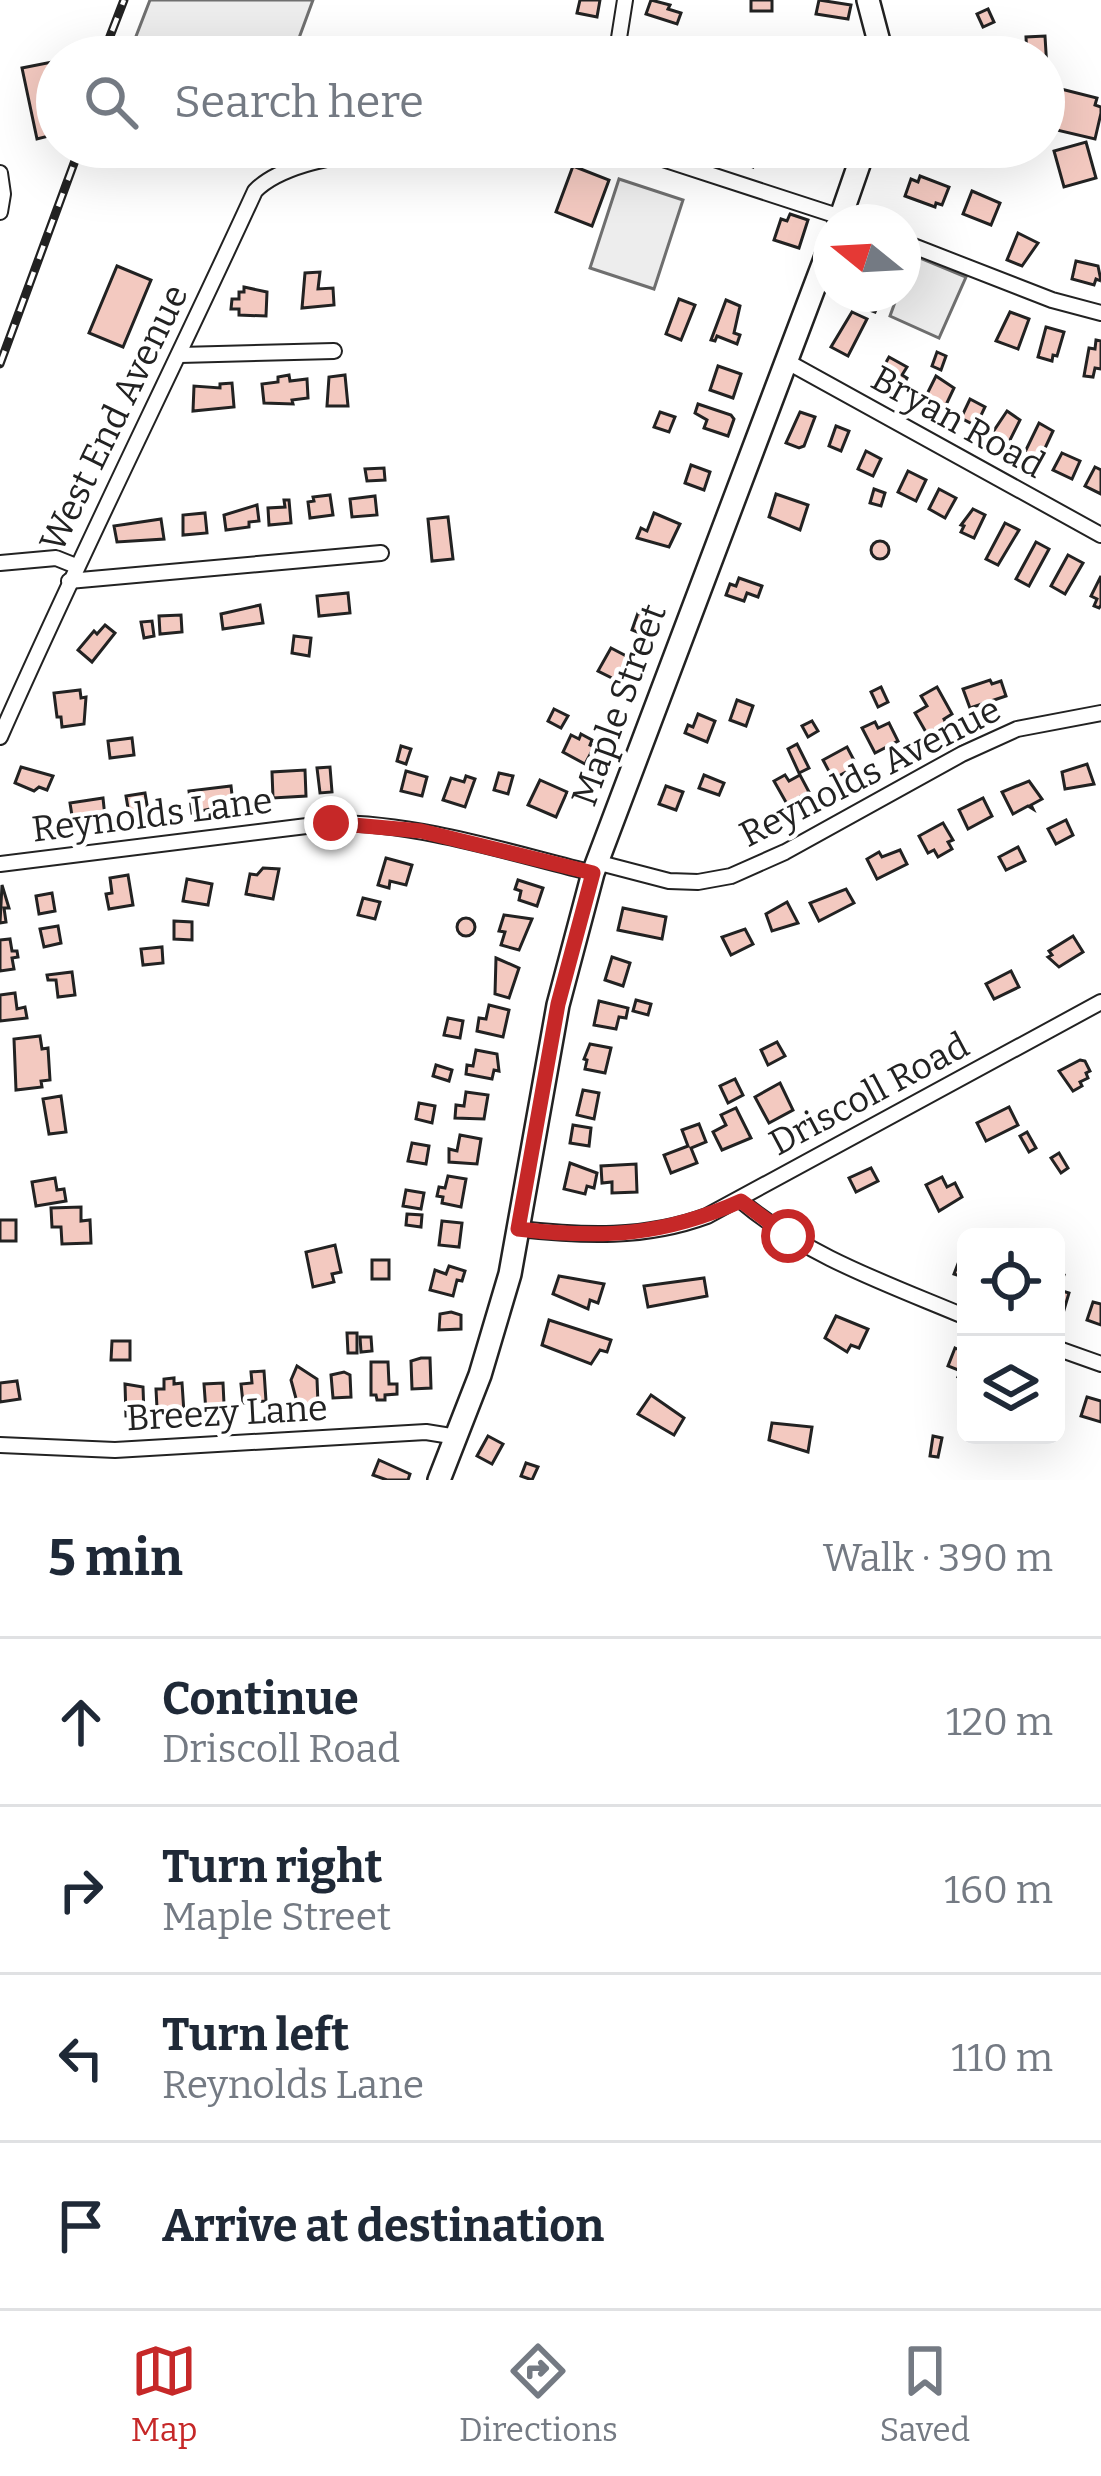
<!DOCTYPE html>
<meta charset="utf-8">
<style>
body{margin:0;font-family:Bitter,serif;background:#f2f2f3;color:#1f2937}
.controls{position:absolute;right:36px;bottom:36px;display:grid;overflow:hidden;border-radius:18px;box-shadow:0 12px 48px #0002}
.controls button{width:108px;height:108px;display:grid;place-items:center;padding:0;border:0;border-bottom:3px solid #e0e1e3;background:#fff;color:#1f2937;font:60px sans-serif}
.compass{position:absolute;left:813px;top:204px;width:108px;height:108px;border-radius:50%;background:#fff;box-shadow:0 12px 48px #0002;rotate:288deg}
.stop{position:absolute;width:36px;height:36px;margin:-27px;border:9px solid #c62828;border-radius:50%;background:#fff}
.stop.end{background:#c62828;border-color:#fff;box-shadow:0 3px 12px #0008}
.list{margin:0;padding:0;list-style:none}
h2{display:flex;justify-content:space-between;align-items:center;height:156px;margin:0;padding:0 48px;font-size:51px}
h2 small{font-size:39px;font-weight:400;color:#747a83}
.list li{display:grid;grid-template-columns:78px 1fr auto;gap:36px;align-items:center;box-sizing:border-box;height:168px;padding:0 48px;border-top:3px solid #e0e1e3}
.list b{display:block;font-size:45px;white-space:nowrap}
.list p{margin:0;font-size:39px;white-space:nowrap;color:#747a83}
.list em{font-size:39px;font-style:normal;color:#747a83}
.icon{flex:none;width:66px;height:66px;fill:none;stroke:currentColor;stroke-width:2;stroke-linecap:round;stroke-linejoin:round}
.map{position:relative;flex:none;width:1101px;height:1480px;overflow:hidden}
.search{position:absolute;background:#fff;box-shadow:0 12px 48px #0002;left:36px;right:36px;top:36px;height:132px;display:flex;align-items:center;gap:30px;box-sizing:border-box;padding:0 42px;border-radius:66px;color:#747a83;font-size:45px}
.sheet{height:828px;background:#fff}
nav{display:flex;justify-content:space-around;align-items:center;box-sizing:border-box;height:168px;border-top:3px solid #e0e1e3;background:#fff;font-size:33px;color:#747a83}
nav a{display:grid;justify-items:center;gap:6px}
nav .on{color:#c62828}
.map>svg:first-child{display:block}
.parking{fill:#ededed;stroke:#6f6f6f;stroke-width:3}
.building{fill:#f3c9c0;stroke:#222;stroke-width:3}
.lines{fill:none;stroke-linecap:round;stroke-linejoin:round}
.street-casing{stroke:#222;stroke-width:18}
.secondary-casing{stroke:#222;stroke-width:26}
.street{stroke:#fff;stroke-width:14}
.secondary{stroke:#fff;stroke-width:21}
.rail-casing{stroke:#222;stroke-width:9}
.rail{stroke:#fff;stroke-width:4.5;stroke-dasharray:14;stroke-linecap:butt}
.route{stroke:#c62828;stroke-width:15}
.labels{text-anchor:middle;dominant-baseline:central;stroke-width:9;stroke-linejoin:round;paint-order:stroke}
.street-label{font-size:36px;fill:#222;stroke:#fff}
</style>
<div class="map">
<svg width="1101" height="1480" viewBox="0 0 1101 1480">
<rect width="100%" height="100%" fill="#fff"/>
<!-- parking -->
<g class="parking">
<path d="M150,0H313L292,57H128Z"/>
<path d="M619,179L683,200L654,289L590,268Z"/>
<path d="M903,251L966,277L939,338L890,316L898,294H903Z"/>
</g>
<!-- building -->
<g class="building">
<path d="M580,0H600L597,17L577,13Z"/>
<path d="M651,0L670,5L668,9L681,13L677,24L646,14Z"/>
<rect x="751" y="0" width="21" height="11"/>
<path d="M819,0L851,5L848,19L816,14Z"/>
<path d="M988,9L994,22L983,27L977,14Z"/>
<path d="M1045,36L1049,103H1044V57H1027L1026,37Z"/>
<path d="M57,61V90L50,92L57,134L37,139L22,68Z"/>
<path d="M1057,88L1097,98L1095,105L1101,107V113L1095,139L1048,128Z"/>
<path d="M1086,142L1096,178L1064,187L1054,151Z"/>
<path d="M799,147L822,151L817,165L794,160Z"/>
<path d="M747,148L759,153L753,167L741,162Z"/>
<path d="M573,166L609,180L592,226L556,212Z"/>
<path d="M920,176L949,187L942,205L936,203L935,207L905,196L911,179L918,182Z"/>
<path d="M972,191L1000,203L991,225L963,214Z"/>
<path d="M790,214L808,220L799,248L774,240L781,219L787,221Z"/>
<path d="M1018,233L1038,243L1022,266L1007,260Z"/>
<path d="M1076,261L1098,266L1101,281L1096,279L1094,285L1072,279Z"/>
<path d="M117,266L151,280L123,347L89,333Z"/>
<path d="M320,272L318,289L333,288L334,305L302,308L305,273Z"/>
<path d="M244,287L267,292L266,316L239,315V309H231L232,299H239V292H244Z"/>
<path d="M839,294H882L875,312L838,298Z"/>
<path d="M679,299L695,305L681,340L666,334Z"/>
<path d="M726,300L740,306L734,333L740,335L737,344L717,336L715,341L711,340Z"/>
<path d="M852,312L867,319L848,356L831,347Z"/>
<path d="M1010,312L1029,319L1018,349L996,341Z"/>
<path d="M1046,327L1064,332L1057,356L1053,355L1052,361L1038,357Z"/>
<path d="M1096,340L1101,341V369L1095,368L1093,377L1084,376L1089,348L1095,349Z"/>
<path d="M937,352L946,356L941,370L932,366Z"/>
<path d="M889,357L907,367L902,375L907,378L903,386L880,373Z"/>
<path d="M718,366L741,374L733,398L710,390Z"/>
<path d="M289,375L290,381L307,379L308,398L292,400L293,404L264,403L262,384L278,382V377Z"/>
<path d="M345,375L348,406H327L329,377Z"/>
<path d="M936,376L954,388L945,407L925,398Z"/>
<path d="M232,383L234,407L193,411L194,386L220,388V384Z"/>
<path d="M970,399L985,407L976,426L961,418Z"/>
<path d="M698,404L731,415L734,419L728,436L704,428L707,420L695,413Z"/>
<path d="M1007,411L1020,420L1008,444L991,435Z"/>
<path d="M660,412L675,417L669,432L654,427Z"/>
<path d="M800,412L815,417L804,446L799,448L786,443Z"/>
<path d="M1039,423L1053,431L1039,461L1024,454Z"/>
<path d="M836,426L849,431L841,451L829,446Z"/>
<path d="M866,451L881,459L873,476L858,469Z"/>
<path d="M1062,453L1080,461L1072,479L1053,470Z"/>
<path d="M691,465L710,472L704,490L685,483Z"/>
<path d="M1095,467L1101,470V494L1085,486Z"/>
<path d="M384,468L385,480L367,481L365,469Z"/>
<path d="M908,471L926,480L916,501L898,492Z"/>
<path d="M874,489L885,493L881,506L870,503Z"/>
<path d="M939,489L956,498L945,518L929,509Z"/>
<path d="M776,494L808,505L800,530L769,517Z"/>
<path d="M330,495L333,515L310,518L308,502L314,501L313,497Z"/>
<path d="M375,496L377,515L352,517L350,499Z"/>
<path d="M284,500H289L291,523L269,525L268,508L285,507Z"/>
<path d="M257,505L259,521L249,522V527L226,530L224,515Z"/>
<path d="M973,509L985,515L974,538L961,532L964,526L961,525Z"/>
<path d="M205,513L207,533L183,535V515Z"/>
<path d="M654,513L680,524L669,547L637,538L641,528L647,531Z"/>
<path d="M448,517L453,559L432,561L428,519Z"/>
<path d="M161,519L164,539L117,542L114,526Z"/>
<path d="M1005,523L1019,530L998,565L986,559Z"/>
<circle cx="880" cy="550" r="9"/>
<path d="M1036,542L1049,549L1029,586L1016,579Z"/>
<path d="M1068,555L1083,563L1065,594L1051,586Z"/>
<path d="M1101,576V605L1099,608L1094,606L1097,599L1091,596Z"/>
<path d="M739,578L762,586L758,597L747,593L744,601L726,595L730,584L736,586Z"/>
<path d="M348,593L350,613L319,616L317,596Z"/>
<path d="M260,605L263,623L223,629L221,614Z"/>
<path d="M638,613L656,619L651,630L644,628L642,634L632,630Z"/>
<path d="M181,615L182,632L160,634L159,616Z"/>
<path d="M152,621L154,636L144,638L141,622Z"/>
<path d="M105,625L115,633L92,662L78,650L94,631L97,634Z"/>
<path d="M294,636L311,638L309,656L292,653Z"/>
<path d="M611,648L630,658L618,681L598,671Z"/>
<path d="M990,680L992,684L1001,681L1006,696L970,708L963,689Z"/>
<path d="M881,687L888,702L878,707L871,692Z"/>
<path d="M937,687L952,714L944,719L946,723L927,734L915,713L927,706L921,696Z"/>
<path d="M80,690L81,698L86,697L84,724L62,727L61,717H57L54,693Z"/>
<path d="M737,700L753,706L746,726L730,720Z"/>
<path d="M554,709L568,716L561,728L548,721Z"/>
<path d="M698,714L715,721L707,742L685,733L688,725L693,727Z"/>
<path d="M812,721L818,731L808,737L802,726Z"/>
<path d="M875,722L878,728L889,723L898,741L875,753L862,728Z"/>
<path d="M581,734L592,740L590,745L594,747L585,764L563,752L571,735L579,739Z"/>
<path d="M132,738L134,755L110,758L108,741Z"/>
<path d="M797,744L809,768L799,773L788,749Z"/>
<path d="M401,746L411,749L406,764L397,761Z"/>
<path d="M847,747L857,766L833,779L823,760Z"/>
<path d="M1087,764L1094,784L1065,789L1062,772Z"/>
<path d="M21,767L53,776L47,790L39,787L34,791L15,783Z"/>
<path d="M330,767L332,792L320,793L317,768Z"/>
<path d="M305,770L306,796L273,798L272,772Z"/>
<path d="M406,771L427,777L422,796L401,791Z"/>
<path d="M499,773L513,776L508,794L494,790Z"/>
<path d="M704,775L724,783L719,795L699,788Z"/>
<path d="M785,775L789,781L800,775L809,792L787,804L774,781Z"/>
<path d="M466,776L475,779L465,807L443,800L451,778L464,782Z"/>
<path d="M540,780L567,792L556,817L528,805Z"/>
<path d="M1029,781L1042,799L1031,805L1033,809L1028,806L1013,814L1002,792Z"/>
<path d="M231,786L233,804L192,813L189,791Z"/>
<path d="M666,786L683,792L676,810L659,804Z"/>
<path d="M145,793L150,823L131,826L126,796Z"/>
<path d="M103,798L105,817L73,822L70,803Z"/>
<path d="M983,798L992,816L968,829L959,810Z"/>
<path d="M1066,820L1073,835L1056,844L1048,829Z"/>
<path d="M943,823L953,840L948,842L952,849L938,857L934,850L928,853L919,836Z"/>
<path d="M1018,847L1025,861L1006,870L999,857Z"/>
<path d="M900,850L907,864L877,879L867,859L879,852L882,857Z"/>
<path d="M386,858L412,865L406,885L390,881L389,888L378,885Z"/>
<path d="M263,868L279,869L273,899L246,894L250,874L257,875Z"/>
<path d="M128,875L133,905L109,909L106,894L112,893L110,878Z"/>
<path d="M187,879L212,884L208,905L183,901Z"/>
<path d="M518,880L543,888L537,906L519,900L521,891L515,889Z"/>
<path d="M2,885L9,908H4L6,922L0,923Z"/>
<path d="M846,889L854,903L819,921L810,903Z"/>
<path d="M52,893L55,911L39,914L36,896Z"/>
<path d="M363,898L380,902L375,919L358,915Z"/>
<path d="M787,902L798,923L772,931L766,914Z"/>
<path d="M623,908L666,917L662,939L618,930Z"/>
<path d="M504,915L532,919L519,950L501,945L505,932L499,931Z"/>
<circle cx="466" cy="927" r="9"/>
<path d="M174,921L192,922V940L174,939Z"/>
<path d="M58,926L61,943L44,947L40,929Z"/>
<path d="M745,929L753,944L731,955L722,937Z"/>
<path d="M1073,936L1083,952L1059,967L1048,957L1052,955L1049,951Z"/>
<path d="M10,939L12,951H17L18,957L12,958L14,969L0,971V940Z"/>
<path d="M162,947L163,963L143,965L141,949Z"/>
<path d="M612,957L630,963L623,986L605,980Z"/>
<path d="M496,958L519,968L509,998L495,994Z"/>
<path d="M1011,971L1019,987L994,999L986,984Z"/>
<path d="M72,972L75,995L58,997L56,980H48L47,975Z"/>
<path d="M15,993L17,1009L25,1007L27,1018L0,1021V995Z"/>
<path d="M636,1000L651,1004L648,1015L633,1011Z"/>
<path d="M599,1001L628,1008L626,1018L619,1017L616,1029L594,1025Z"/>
<path d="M489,1005L509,1010L503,1037L477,1031L479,1018L486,1019Z"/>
<path d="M448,1018L463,1021L460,1038L444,1035Z"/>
<path d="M40,1036L42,1049L48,1048L50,1080L41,1081L42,1087L16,1090L14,1039Z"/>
<path d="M777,1042L785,1056L768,1065L761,1050Z"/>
<path d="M590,1044L611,1048L605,1073L585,1069L587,1060L584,1059Z"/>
<path d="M476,1050L497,1054L499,1071L494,1070L492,1079L466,1074L467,1065L473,1066Z"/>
<path d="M1080,1060L1085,1061L1090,1071L1086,1073L1088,1078L1080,1082L1082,1086L1073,1091L1059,1071Z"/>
<path d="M436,1065L452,1070L449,1081L433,1076Z"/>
<path d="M735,1079L743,1095L728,1103L720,1086Z"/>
<path d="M780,1083L793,1110L769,1123L755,1097Z"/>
<path d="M583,1090L599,1093L594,1119L577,1115Z"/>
<path d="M466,1092L488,1095L484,1119L455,1118L456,1105L464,1106Z"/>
<path d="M61,1096L66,1132L49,1134L43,1099Z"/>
<path d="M419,1103L435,1106L432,1123L416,1119Z"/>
<path d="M1009,1107L1018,1125L986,1141L977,1123Z"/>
<path d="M736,1108L751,1138L722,1150L713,1132L726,1125L721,1115Z"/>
<path d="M699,1124L706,1142L691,1148L697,1163L671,1173L664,1155L688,1146L682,1130Z"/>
<path d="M573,1125L591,1128L589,1146L570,1143Z"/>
<path d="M1027,1132L1036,1148L1029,1152L1020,1136Z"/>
<path d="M460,1135L481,1139L477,1164L449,1162V1149L457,1151Z"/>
<path d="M412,1143L429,1146L426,1164L408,1161Z"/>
<path d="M1059,1153L1068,1168L1061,1173L1051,1158Z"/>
<path d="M570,1163L597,1173L594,1188L587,1186L585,1194L564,1189Z"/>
<path d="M636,1164L637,1192L612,1193V1182L602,1183L601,1166Z"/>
<path d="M871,1168L878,1181L856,1192L849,1178Z"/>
<path d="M448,1176L466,1179L461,1207L442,1203L443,1197L437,1196L439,1187L445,1188Z"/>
<path d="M942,1177L947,1187L955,1183L962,1197L939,1211L926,1185Z"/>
<path d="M55,1178L57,1190L64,1189L66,1201L36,1206L32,1182Z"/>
<path d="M406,1190L424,1193L421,1209L403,1206Z"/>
<path d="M81,1207V1221L90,1220L91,1243L62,1244L61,1227H52L51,1208Z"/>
<path d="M407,1214L422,1215L421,1227L406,1225Z"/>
<rect x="0" y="1220" width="16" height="21"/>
<path d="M442,1221L462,1223L459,1247L439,1245Z"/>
<path d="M335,1245L341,1272L332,1274L334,1282L313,1287L306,1252Z"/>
<path d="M961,1256L966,1258V1278L954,1274Z"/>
<rect x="372" y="1260" width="17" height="19"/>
<path d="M449,1266L465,1271L462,1281L457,1280L453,1296L430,1290L435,1270L446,1274Z"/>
<path d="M1056,1272L1064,1275L1059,1290L1069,1293L1064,1310L1056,1307Z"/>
<path d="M559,1276L604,1284L598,1303L590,1300L588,1309L553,1294Z"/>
<path d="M704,1278L707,1296L648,1307L644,1286Z"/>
<path d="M1093,1302L1101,1304V1325L1087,1320Z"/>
<path d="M451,1312L461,1315V1329L439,1330L440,1314Z"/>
<path d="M836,1316L868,1329L859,1348L851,1345L847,1352L825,1338Z"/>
<path d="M549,1320L611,1340L607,1352L600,1350L591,1364L542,1345Z"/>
<path d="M347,1333H357V1353H348Z"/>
<path d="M360,1337H371L372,1351L361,1352Z"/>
<path d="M112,1341H130V1360H111Z"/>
<path d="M955,1348L966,1353V1380L958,1377L961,1371L948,1366Z"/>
<path d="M421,1358H430L431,1388L412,1389L411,1361Z"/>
<path d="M371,1362H388L389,1384H397V1394L385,1395V1400H377L376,1395H371Z"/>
<path d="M297,1366L317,1379L318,1404L298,1406L291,1380Z"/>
<path d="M264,1371L266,1401L243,1403L241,1384L252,1383L251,1372Z"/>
<path d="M344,1372L350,1375L351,1397L333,1398L331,1375Z"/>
<path d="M174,1378V1384L182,1383L184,1413H166V1408H157L156,1389H164V1379Z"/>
<path d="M17,1381L20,1399L0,1402V1383Z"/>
<path d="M223,1383L224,1404L214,1405V1411L206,1412L204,1384Z"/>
<path d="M125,1384L143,1387L144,1415L126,1416Z"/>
<path d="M651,1395L684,1418L674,1435L638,1414Z"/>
<path d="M1087,1397L1101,1401V1422L1081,1416Z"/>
<path d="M772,1423L812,1427L808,1452L769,1440Z"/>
<path d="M488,1436L503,1444L492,1464L477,1456Z"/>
<path d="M933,1436L942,1438L938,1457L930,1456Z"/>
<path d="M379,1460L410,1474L408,1480H387L373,1475Z"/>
<path d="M526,1463L538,1467L532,1480L521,1476Z"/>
</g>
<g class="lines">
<!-- street casing -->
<g class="street-casing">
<g id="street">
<path d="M616,57L625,0"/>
<path d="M626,147L856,222"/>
<path d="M0,173L3,194L0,212"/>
<path d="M903,242L1052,300L1101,313"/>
<path d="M180,355L334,351"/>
<path d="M786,361L1101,535"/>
<path d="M0,563L56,558L76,566"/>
<path d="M69,581L381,553"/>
<path d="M0,737C81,553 171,374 255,191C283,162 348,155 388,147"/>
<path d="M596,862L669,881L698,882L731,876L785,852L962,754L1017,729L1101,713"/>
<path d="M0,864L331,823C420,823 507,852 593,873"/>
<path d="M741,1201C806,1256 888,1284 966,1317"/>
<path d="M519,1229C583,1236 645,1239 707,1216L1101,1002"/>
<path d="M1056,1348L1101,1364"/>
<path d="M0,1445L115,1450L426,1432L457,1437"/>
</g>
</g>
<!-- secondary casing -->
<g class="secondary-casing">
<g id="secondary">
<path d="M868,0L883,57"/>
<path d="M839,222L865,147"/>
<path d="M439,1480L480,1375L510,1274L558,1005L593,873L831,243"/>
</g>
</g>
<!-- street -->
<use href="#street" class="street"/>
<!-- secondary -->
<use href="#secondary" class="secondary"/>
<!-- rail casing -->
<g class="rail-casing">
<g id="rail">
<path d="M102,57L124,0"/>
<path d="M0,364L80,147"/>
</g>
</g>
<!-- rail -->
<use href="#rail" class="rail"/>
</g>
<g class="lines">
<!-- route -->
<path class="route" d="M331,823L421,831L593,873L558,1004L518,1229C602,1239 663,1236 741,1201L788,1236"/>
</g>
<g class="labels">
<!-- street labels -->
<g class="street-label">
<text transform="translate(114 418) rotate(-64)">West End Avenue</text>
<text transform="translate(958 422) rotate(29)">Bryan Road</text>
<text transform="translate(619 705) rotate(-70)">Maple Street</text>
<text transform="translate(870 772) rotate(-27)">Reynolds Avenue</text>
<text transform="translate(152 815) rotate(-7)">Reynolds Lane</text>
<text transform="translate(869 1094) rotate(-28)">Driscoll Road</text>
<text transform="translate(227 1413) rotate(-3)">Breezy Lane</text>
</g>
</g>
</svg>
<div class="controls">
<button><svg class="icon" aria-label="locate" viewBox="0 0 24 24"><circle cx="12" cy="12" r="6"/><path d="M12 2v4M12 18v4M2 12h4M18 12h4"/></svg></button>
<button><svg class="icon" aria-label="layers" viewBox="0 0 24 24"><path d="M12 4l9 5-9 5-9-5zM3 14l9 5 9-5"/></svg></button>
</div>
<svg class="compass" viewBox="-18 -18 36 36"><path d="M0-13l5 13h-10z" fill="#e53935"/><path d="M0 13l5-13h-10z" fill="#747a83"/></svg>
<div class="stop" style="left:788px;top:1236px"></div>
<div class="stop end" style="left:331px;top:823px"></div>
<div class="search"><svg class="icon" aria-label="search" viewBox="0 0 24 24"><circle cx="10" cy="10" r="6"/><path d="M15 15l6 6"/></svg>Search here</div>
</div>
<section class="sheet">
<h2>5 min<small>Walk · 390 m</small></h2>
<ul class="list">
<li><svg class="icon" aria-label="ahead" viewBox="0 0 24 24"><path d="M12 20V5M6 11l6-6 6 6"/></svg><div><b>Continue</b><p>Driscoll Road</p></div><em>120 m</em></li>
<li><svg class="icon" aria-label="right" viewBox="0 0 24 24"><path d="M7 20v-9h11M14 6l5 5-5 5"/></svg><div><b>Turn right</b><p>Maple Street</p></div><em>160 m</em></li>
<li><svg class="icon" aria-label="left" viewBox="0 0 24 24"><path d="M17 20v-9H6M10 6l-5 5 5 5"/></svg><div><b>Turn left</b><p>Reynolds Lane</p></div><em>110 m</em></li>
<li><svg class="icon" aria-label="arrive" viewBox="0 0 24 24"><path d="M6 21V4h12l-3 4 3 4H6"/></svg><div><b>Arrive at destination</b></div></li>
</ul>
</section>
<nav>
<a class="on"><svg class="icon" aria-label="map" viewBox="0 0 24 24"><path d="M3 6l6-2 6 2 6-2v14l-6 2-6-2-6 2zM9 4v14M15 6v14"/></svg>Map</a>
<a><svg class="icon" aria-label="directions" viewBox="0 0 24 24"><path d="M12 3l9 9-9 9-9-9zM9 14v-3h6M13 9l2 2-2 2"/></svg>Directions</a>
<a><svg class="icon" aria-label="saved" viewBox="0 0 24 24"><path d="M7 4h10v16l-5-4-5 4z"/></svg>Saved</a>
</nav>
